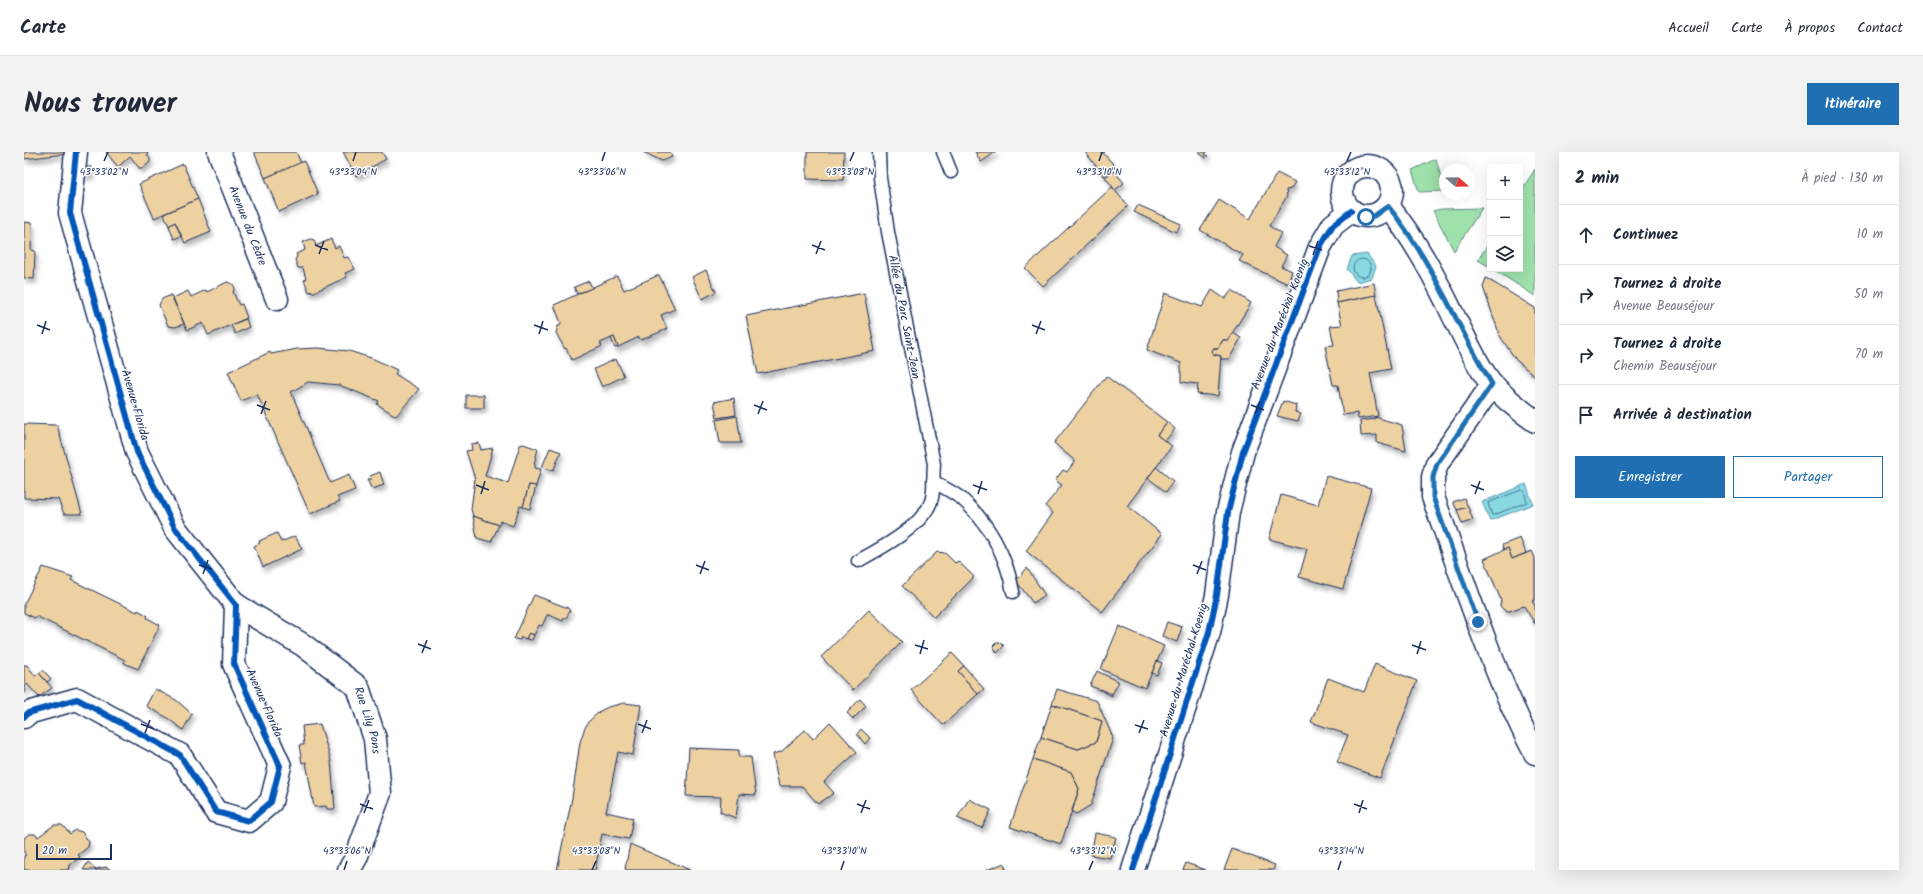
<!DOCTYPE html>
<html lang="fr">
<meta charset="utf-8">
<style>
body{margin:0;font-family:Kalam,sans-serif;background:#f2f2f3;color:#1f2937}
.controls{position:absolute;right:12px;top:12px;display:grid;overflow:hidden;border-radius:0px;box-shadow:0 4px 16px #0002}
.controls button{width:36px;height:36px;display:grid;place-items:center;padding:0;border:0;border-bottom:1px solid #e0e1e3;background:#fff;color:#1f2937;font:20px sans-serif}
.compass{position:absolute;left:1415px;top:12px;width:36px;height:36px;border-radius:50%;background:#fff;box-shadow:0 4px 16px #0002;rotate:110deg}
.scale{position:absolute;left:12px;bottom:10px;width:76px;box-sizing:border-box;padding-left:4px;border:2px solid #1b2f5e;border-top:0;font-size:11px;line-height:14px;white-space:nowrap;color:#1b2f5e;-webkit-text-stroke:3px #fff;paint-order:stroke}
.stop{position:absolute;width:12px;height:12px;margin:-9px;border:3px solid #1f6fb2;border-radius:50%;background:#fff}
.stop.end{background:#1f6fb2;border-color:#fff;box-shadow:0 1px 4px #0008}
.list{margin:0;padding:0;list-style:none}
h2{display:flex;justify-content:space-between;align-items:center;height:52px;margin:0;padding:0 16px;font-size:17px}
h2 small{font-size:13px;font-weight:400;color:#747a83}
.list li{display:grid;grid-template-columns:26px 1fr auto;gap:12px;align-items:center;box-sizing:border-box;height:60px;padding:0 16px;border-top:1px solid #e0e1e3}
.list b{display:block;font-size:15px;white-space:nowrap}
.list p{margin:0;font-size:13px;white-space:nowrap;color:#747a83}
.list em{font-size:13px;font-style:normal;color:#747a83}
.actions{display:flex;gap:8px;padding:12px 16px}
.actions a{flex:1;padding:9px 0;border:1px solid #1f6fb2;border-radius:0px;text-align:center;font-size:14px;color:#1f6fb2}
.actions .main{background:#1f6fb2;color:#fff}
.icon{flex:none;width:22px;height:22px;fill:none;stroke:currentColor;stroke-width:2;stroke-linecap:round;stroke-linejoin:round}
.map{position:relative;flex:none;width:1511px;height:718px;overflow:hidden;border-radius:0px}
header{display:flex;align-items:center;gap:24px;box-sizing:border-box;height:56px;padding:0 20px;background:#fff;border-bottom:1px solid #e0e1e3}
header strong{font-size:19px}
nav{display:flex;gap:22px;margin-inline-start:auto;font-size:14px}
.intro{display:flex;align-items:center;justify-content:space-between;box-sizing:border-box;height:96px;padding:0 24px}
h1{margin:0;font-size:28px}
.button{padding:10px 18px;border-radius:0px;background:#1f6fb2;color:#fff;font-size:14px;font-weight:700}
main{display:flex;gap:24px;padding:0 24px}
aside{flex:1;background:#fff;border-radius:0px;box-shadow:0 4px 16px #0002}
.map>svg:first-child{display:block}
.green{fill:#9fe1ab;stroke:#5d8884}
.water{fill:#88d9e1;stroke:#5c95ad}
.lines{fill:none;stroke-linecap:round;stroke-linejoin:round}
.shore{stroke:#477392;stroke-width:1}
.building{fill:#eed1a1;stroke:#1b2f5e;filter:url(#shadow)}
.lane-casing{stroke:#1b2f5e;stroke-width:15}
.street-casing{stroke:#1b2f5e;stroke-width:25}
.lane{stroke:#fff;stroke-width:12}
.street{stroke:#fff;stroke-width:22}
.cycleway-casing{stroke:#fff;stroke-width:8}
.cycleway{stroke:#0057b8;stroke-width:6}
.route{stroke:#1f6fb2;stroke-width:5}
.ticks{fill:none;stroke:#1b2f5e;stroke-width:1.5}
.labels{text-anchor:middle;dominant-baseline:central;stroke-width:3;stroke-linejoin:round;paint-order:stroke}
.street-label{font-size:12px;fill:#1b2f5e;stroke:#fff}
.ticks-label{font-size:10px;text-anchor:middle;fill:#1b2f5e;stroke:#fff;stroke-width:3;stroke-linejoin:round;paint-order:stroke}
</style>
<header>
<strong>Carte</strong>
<nav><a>Accueil</a><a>Carte</a><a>À propos</a><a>Contact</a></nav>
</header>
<div class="intro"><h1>Nous trouver</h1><a class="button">Itinéraire</a></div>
<main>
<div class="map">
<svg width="1511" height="718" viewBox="0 0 1511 718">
<defs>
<filter id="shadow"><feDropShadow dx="2.5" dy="4.5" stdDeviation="2" flood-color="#0004"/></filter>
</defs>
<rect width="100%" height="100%" fill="#fff"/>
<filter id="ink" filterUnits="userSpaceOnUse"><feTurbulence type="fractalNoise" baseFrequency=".025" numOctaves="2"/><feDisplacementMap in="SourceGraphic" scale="8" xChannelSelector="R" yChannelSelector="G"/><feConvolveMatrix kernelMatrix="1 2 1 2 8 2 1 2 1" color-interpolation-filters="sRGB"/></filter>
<g filter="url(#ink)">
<!-- green -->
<g class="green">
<path d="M1412,7L1421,39L1395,40L1388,18Z"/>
<path d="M1511,17V144L1469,117H1496V41Z"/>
<path d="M1458,56L1430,99L1409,59L1417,57Z"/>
<path d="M1466,89V115L1454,108Z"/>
</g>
<!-- water -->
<g class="water">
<path d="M1343,102L1352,114L1348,126L1333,130L1323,117L1328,104Z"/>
<path d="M1502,332L1509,352L1466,369L1458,350Z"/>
</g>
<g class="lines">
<!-- shore -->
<g class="shore">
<circle cx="1338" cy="116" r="9"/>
<path d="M1498,338L1500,339L1503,350L1470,363H1468L1464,351Z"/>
</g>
</g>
<!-- building -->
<g class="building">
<path d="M1,0H42L41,2L0,7Z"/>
<path d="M82,0H125L123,2L126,7V10L119,16H115L106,4L94,15Z"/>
<path d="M230,0H272L277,11L241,26Z"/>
<path d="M319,0H358L362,7L332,24Z"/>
<path d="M619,0H646L648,5L638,9Z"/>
<path d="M783,0H820L819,28L783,27Z"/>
<path d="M951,0H972L957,10Z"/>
<path d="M1061,0H1081L1079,1L1091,14L1080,24Z"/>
<path d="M1174,0H1183L1181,3L1184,4L1182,6Z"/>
<path d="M280,9L294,42L255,60L241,26Z"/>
<path d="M159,12L174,47L130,66L115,32Z"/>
<path d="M60,15H68L67,22L60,24Z"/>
<path d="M1090,19L1100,31L1091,38L1081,25Z"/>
<path d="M1253,21L1271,30L1267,37L1262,38L1263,44L1245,74L1257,81L1250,95L1263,103L1257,114L1268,119L1264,132L1215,109L1219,103L1176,78L1195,48L1226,67Z"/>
<path d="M1088,35L1104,54L1019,134L1001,116Z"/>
<path d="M174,47L187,80L161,91L151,70L145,74L140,62Z"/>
<path d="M1114,53L1157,72L1152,80L1110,60Z"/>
<path d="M0,70L8,71L7,98L11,99L10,127L0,126Z"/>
<path d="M151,70L157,84L150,87L145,74Z"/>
<path d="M287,87L290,88L292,94L307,87L311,96L315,94L320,106L324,105L331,117L321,121L323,125L288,141V139L285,140L280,128L282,127L279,116H274L271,108L273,104L272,102L281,98L279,90Z"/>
<path d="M682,118L692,140L678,147L668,125Z"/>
<path d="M635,123L651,157L637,163L643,177L617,188L615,185L594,195L590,185L576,191L578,194L548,208L542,196L541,197L532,181L534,174H536L537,171L530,153L593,124L600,138Z"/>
<path d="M1462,126L1511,156V224L1492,208L1476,184L1459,135Z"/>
<path d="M565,129L568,136L553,142L550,135Z"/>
<path d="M203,130L209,132L211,136L209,140L215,153L218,152L223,166L184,183L179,171L163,178L149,146L164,139L167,145L182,138L183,140Z"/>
<path d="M1350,131L1352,143L1313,151L1312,139Z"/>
<path d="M1188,138L1201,147L1208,138L1227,151L1204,188H1199L1194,196H1189L1187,199L1189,202L1197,204L1194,244L1173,242L1174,232L1157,230V211L1123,198L1141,141L1178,155Z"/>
<path d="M840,141L851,199L734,222L722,164Z"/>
<path d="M147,143L160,172L151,175L144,174L135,153L138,147Z"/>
<path d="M1352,143L1367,217L1346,221L1354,264L1334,267L1333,261L1319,263L1314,233H1309L1301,194L1310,193L1306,174L1318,173L1313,151Z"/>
<path d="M222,167L225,175L211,182L207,173Z"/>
<path d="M1209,181L1217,186L1205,207H1197V204L1189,202L1188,197L1194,196L1199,188H1204Z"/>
<path d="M590,185L594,195L591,196L587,186Z"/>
<path d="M294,196L325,199L350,207L373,218L371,222L395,237L372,264L353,252L355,249L315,233L284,230L267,240L306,331L325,323L331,338L313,345L316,349L286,362L233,242L217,249L204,220L246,200L247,202L273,197Z"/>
<path d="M592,207L600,224L578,235L570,217Z"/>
<path d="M1082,224L1143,270L1133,283L1148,294L1103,354L1138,382L1078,460L1002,399L1029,361L1021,354L1038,333L1031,328L1039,318L1043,320L1051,309L1030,291Z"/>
<rect x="442" y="243" width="18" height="13"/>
<path d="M710,246L712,263L693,266L690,250Z"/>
<path d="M1259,249L1272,253L1271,260L1277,262L1274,269L1253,264Z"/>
<path d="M713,264L717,291H696L692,268Z"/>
<path d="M1351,265L1378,273L1382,299L1353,291V283L1337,284L1336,269L1351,267Z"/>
<path d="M1143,270L1151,277L1141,289L1133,283Z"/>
<path d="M0,272L33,273L58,362H40L34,347L0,346Z"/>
<path d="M455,291L457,298L469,296L461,324L484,331L496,293L499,292L514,297L510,312H511V316L517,317L512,334L505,333L499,355L496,354L489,374L476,369L475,373L449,364L447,357L451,327L442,299L448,298L447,292Z"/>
<path d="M526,296L537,300L529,319L518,315Z"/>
<path d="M1132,315L1149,329L1142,340L1124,326Z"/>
<path d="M356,320L360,333L348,337L343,328L347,327L346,324Z"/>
<path d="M1302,324L1347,336L1319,437L1275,425L1283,397L1245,387L1257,343L1294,353Z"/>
<path d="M505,333L512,334L506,357L499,355Z"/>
<path d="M1440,346L1444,355L1433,358L1429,350Z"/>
<path d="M1444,355L1449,368L1438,372L1433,358Z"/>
<path d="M449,364L475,373L467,390L453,386Z"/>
<path d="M253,381L257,390L271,384L278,397L239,415L230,394L236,391L235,389Z"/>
<path d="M1496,386L1502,401L1488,407L1484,396L1480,398L1478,393Z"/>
<path d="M1484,396L1488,407L1508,399L1511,406V448L1508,449L1511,454V472L1500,454L1485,459L1480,458L1476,454L1477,448L1460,407Z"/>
<path d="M913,400L921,401L931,411L934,409L950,425L910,465L878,434Z"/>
<path d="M19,415L49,425L47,428L113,460L114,458L124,464L123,466L136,473L114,517L100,511L101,508L12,464L11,466L0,461V452Z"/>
<path d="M1003,416L1021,443L1009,451L992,429Z"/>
<path d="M510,443L544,456L546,459L542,466H540L539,469L525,463H523L518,474L515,473L510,483L505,481L502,487L497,485L496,488L490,487Z"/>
<path d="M845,458L878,490L829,538L797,505Z"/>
<path d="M1143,470L1158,475L1153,490L1138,484Z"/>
<path d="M1095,474L1140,494L1121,536L1077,517Z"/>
<path d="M505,481L510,483L508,488L502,487Z"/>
<path d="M976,490L980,494L973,501L969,494L972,491Z"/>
<path d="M928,501L940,514L934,519L954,542L919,573L887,538Z"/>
<path d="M1133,509L1138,511L1133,523L1128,521Z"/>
<path d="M1351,512L1393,529L1356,626L1313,610L1324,583L1287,570L1304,526L1340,540Z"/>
<path d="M0,513H3L11,524L15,521L28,536L15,545L3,532L1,534L2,539L0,542Z"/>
<path d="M940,514L960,537L954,542L934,519Z"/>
<path d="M19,518L27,527L23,530L15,521Z"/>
<path d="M1073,519L1095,530L1088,542L1066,534Z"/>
<path d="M131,537L152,548L168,562L159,578L142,565L122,554Z"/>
<path d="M1033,537L1073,549L1089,586L1067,653L1052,662L1048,660L1055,637L1047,620L1009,607L1017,585L1054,597L1072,590L1078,569L1028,552Z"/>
<path d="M1077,537L1088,542V544L1076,538Z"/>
<path d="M836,547L842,554L829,567L823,561Z"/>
<path d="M600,551L617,553L609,603L594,600L582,660L609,666L605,687L578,682L571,718H533L548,646L556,590L560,578L564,570L576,559L584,555Z"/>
<path d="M1028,552L1078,569L1072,590L1054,597L1017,585Z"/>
<path d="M806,570L833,600L800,630L810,641L794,652L778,634H755L749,602L757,600L781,578L789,587Z"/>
<path d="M296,572L307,609L311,657H303L302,654L290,655L282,610L278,611L275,593H280L278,574Z"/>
<path d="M837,577L846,586L841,592L833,582Z"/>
<path d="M665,596L715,598V605H727L732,643L715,642L712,666L696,660L697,645L662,644Z"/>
<path d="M1009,607L1047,620L1055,637L1037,692L986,675Z"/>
<path d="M945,647L967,658L958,676L933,666Z"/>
<path d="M30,673H38L46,682L51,678L58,680L65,690L64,695L54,703L56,705L46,713L45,718H0V704L2,703L0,701V686L5,682H11L14,685Z"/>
<path d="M1071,681L1092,685L1086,706L1067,703Z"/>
<path d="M606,692L666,718H603L601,717Z"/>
<path d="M1208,697L1251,713L1249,718H1200Z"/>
<path d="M64,710L72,717L71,718H59Z"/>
<path d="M980,711L982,718H963Z"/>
<path d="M1162,711L1182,718H1159Z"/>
<path d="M82,715L87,718H71L72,717Z"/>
</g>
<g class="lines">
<!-- lane casing -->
<g class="lane-casing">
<g id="lane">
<path d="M919,0L927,20"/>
<path d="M909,329C918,335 929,340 938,347C965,371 983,405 989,440"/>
<path d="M834,409C856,397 902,373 908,346C910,336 909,323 910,312L864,80L856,26L855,0"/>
</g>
</g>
<!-- street casing -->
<g class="street-casing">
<g id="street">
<path id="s1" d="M195,0L253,147"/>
<circle cx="1343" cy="39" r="25"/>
<path d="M1364,54C1392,89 1412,127 1431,167C1441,185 1455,219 1469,233C1481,247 1496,258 1511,269"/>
<path d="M1468,233L1413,312L1409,325V345C1440,430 1469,522 1511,601"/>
<path id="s2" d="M212,453L279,493L334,535L351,587L356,641L332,706L325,718"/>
<path d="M0,565L4,561L53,547L156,603L192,660L225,669L247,650L256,614L210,512L212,453L151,376L113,300L46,61L52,0"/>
<path d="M1109,718L1185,480L1193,443L1204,360L1219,300L1296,95L1309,73L1327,59"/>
</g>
</g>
<!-- lane -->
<use href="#lane" class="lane"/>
<!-- street -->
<use href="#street" class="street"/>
<!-- cycleway casing -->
<g class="cycleway-casing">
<g id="cycleway">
<path d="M0,565L4,561L53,547L156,603L192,660L225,669L247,650L256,614L210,512L212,453L151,376L113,300L46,61L52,0"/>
<path d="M1109,718L1185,480L1193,443L1204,360L1219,300L1296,95L1309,73L1327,59"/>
</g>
</g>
<!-- cycleway -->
<use href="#cycleway" class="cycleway"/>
</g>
</g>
<g class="lines" filter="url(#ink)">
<!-- route -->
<path class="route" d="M1342,65L1350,64L1364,54C1408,108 1432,173 1468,232L1413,312L1409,325V345L1454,470"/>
</g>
<!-- ticks -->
<path class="ticks" d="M80,9L84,0M329,9L332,0M578,9L581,0M826,9L830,0M1075,9L1078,0M1323,9L1327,0M291,93L304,98M788,93L801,98M1285,94L1298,98M295,102L300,89M792,102L797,89M1289,103L1294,89M13,173L26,178M510,173L524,178M1008,173L1021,178M18,182L22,169M515,182L519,169M1012,182L1017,169M233,253L246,258M730,253L743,258M1227,253L1240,258M237,262L242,249M734,262L739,249M1231,262L1236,249M452,333L465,338M949,333L963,338M1447,333L1460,338M457,342L461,329M954,342L958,329M1451,342L1456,329M175,413L188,417M672,413L685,418M1169,413L1182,418M179,422L184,408M676,422L681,409M1173,422L1178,409M394,492L407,497M891,493L904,497M1388,493L1402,498M398,501L403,488M896,502L900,488M1393,502L1397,489M117,572L130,577M614,572L627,577M1111,573L1124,577M121,581L126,568M618,581L623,568M1115,581L1120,568M336,652L349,657M833,652L846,657M1330,652L1343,657M340,661L345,648M837,661L842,648M1335,661L1339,648M320,718L323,709M568,718L572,709M817,718L820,709M1065,718L1069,709M1314,718L1317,709"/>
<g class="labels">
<!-- street labels -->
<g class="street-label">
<text stroke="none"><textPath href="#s1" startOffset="79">Avenue du Cèdre</textPath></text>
<text transform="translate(880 165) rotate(79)">Allée du Parc Saint-Jean</text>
<text transform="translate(1256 172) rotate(-69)">Avenue du Maréchal Koenig</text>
<text transform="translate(111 253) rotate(74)">Avenue Florida</text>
<text transform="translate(1160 518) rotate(-73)">Avenue du Maréchal Koenig</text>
<text transform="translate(240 551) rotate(66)">Avenue Florida</text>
<text stroke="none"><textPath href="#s2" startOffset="182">Rue Lily Pons</textPath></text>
</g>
</g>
<g class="ticks-label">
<text x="1323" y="23">43°33'12"N</text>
<text x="80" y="23">43°33'02"N</text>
<text x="329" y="23">43°33'04"N</text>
<text x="578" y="23">43°33'06"N</text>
<text x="826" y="23">43°33'08"N</text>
<text x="1075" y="23">43°33'10"N</text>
<text x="323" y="702">43°33'06"N</text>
<text x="572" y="702">43°33'08"N</text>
<text x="820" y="702">43°33'10"N</text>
<text x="1069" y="702">43°33'12"N</text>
<text x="1317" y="702">43°33'14"N</text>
</g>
</svg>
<div class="controls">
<button>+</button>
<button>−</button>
<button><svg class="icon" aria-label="layers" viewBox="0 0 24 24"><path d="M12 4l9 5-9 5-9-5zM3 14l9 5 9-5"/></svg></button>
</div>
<svg class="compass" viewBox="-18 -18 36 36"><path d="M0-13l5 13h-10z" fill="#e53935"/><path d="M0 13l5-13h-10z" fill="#747a83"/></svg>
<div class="scale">20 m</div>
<div class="stop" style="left:1342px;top:65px"></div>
<div class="stop end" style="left:1454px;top:470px"></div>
</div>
<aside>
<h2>2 min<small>À pied · 130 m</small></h2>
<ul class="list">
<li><svg class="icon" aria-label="ahead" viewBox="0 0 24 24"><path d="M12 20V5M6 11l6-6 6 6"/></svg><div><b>Continuez</b></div><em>10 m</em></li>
<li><svg class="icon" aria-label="right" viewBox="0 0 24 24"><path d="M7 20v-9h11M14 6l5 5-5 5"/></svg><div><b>Tournez à droite</b><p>Avenue Beauséjour</p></div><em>50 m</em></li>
<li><svg class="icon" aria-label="right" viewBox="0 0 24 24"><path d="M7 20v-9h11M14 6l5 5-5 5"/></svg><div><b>Tournez à droite</b><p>Chemin Beauséjour</p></div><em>70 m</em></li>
<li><svg class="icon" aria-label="arrive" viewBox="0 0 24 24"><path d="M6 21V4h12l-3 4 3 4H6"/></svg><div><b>Arrivée à destination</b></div></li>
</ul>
<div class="actions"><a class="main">Enregistrer</a><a>Partager</a></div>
</aside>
</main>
